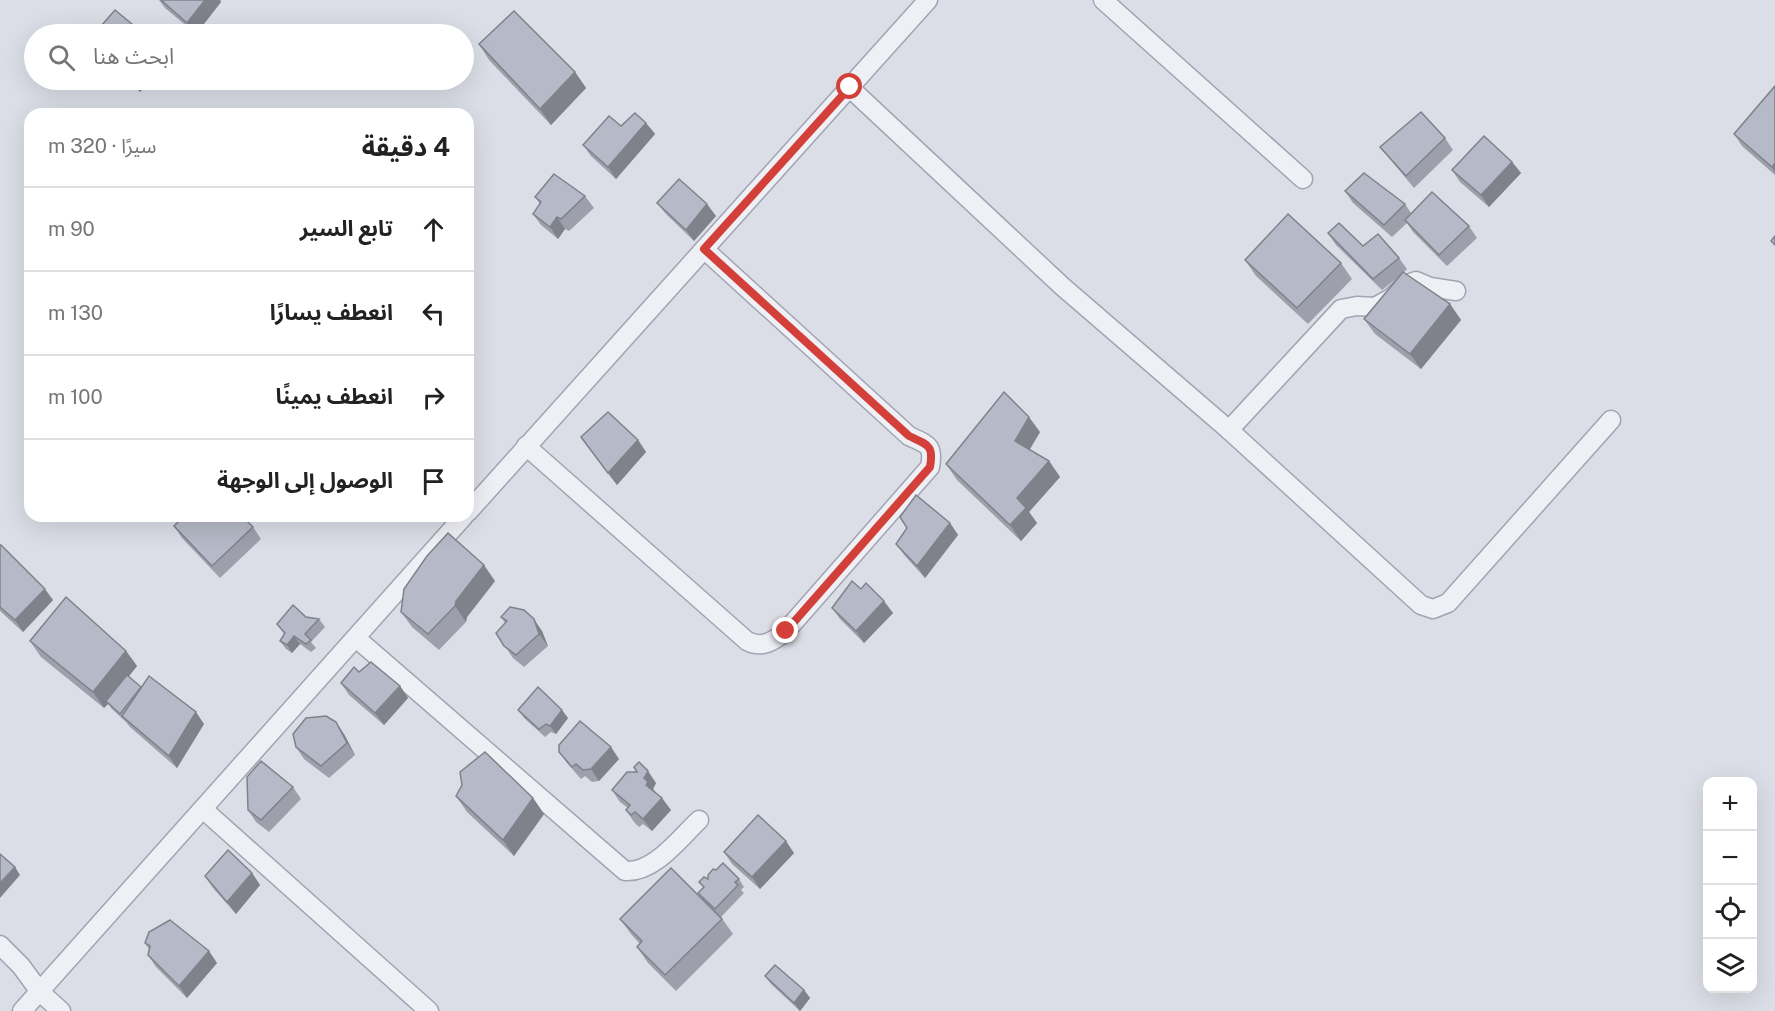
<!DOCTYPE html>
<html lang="ar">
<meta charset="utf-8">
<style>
body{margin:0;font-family:"Public Sans","Noto Sans Arabic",sans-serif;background:#f2f2f2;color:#222;direction:rtl}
.controls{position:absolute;right:18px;bottom:18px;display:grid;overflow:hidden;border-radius:12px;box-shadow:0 6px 24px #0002}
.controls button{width:54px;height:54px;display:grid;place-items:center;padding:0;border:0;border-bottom:2px solid #e0e0e0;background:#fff;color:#222;font:30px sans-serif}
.stop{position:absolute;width:18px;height:18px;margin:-14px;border:4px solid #d3403a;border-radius:50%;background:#fff}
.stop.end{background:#d3403a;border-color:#fff;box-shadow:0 2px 6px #0008}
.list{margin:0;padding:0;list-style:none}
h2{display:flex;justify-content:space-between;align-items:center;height:78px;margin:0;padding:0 24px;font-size:26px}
h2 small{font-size:20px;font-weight:400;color:#767676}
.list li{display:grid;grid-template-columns:39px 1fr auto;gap:18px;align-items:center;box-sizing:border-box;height:84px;padding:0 24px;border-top:2px solid #e0e0e0}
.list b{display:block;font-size:22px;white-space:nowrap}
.list em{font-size:20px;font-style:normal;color:#767676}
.icon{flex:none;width:33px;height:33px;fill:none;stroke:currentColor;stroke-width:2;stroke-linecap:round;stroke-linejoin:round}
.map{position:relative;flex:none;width:1775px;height:1011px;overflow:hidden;direction:ltr}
.search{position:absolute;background:#fff;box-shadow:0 6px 24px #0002;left:24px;top:24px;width:450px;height:66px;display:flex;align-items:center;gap:15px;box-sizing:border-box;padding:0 21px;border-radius:33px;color:#767676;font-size:22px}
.panel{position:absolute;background:#fff;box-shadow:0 6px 24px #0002;left:24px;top:108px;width:450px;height:414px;border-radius:18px;direction:rtl}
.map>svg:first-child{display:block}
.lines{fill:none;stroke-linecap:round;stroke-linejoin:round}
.minor-casing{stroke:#a1a4b1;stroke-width:21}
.minor{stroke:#eff0f5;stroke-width:18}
.wall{fill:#9d9fab}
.shaded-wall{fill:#7f828b}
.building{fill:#b6b9c7;stroke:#7f828b;stroke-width:1.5}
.route{stroke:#d3403a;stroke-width:8}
</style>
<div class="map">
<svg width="1775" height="1011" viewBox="0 0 1775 1011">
<rect width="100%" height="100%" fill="#dcdee7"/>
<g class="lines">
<!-- minor casing -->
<g class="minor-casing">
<g id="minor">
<path d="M1103,0L1303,179"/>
<path d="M850,88L1063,287L1229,430L1421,605L1433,609L1448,603L1611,420"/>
<path d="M1229,430L1341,309L1357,306L1375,307L1391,298L1405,285L1416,281L1430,287L1456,291"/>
<path d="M526,446L747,641C762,649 774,641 786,631L930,467C934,445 928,445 909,436L704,249"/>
<path d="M468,512L928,0"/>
<path d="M356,638L625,871C654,873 679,839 699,820"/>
<path d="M204,810L429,1011"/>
<path d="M0,945L21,966L40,992L61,1011"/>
<path d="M22,1011L464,516"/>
</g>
</g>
<!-- minor -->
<use href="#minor" class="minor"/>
</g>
<!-- wall -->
<g class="wall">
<path d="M159,0H220L221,2L196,34L165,8Z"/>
<path d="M479,44L575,72L586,88L551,125L489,60Z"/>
<path d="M125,80H150L140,92Z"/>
<path d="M1775,86V175L1742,146L1734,134Z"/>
<path d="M646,123L655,134L616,179L591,156L583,145L621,126Z"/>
<path d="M1445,138L1453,150L1414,188L1389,158L1380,147Z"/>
<path d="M1512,162L1521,173L1489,207L1460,182L1452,170Z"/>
<path d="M1345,191L1405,204L1411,213L1469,226L1477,238L1447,266L1413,232L1407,223L1392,237L1353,203Z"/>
<path d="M585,196L594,208L569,231L565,229L558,239L541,225L533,214L540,204L535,197Z"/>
<path d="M657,203L716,216L694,241L666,214Z"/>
<path d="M1328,233L1363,246L1399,258L1407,269L1403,273L1450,304L1461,320L1421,369L1375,334L1364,319L1401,275L1382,290L1336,245Z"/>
<path d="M1245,260L1341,263L1352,279L1308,324L1256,276Z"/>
<path d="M1040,432L1029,450L1049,461L1060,477L1029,512L1037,523L1021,541L957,480L946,464Z"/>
<path d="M581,437L638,440L646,452L617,485Z"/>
<path d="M950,523L958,535L925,578L905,556L896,544Z"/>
<path d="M174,526L253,527L261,539L220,578L182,538Z"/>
<path d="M0,545L53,600L23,632L0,611Z"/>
<path d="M495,581L467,617L466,622L439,650L412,627L401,612Z"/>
<path d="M861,589L893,613L864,643L840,619L832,608Z"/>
<path d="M306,617L319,619L325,627L311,642L316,648L311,652L300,644L292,653L286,649L280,641L284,634L277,624Z"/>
<path d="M501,617L542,631L548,646L524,667L513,658L496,633L505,623Z"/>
<path d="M30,641L126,651L137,666L128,677L141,687L204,724L177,768L130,727L126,722L112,709L108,704L104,708L41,657Z"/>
<path d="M359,672L400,686L408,698L384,725L349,695L341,683Z"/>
<path d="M518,710L568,718L556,734L551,732L545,737L524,718Z"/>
<path d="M344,734L355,755L329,778L304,759L296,747Z"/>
<path d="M559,752L619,759L599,781L592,782L585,776L581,779L567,763Z"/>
<path d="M656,783L653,789L671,810L652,831L643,824L639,827L634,822L626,810L628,808L620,802L612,790Z"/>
<path d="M293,787L301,799L269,832L256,822L248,810Z"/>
<path d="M456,796L533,798L544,814L514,856L467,812Z"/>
<path d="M724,852L794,853L760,889L732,864Z"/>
<path d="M252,873L260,885L236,914L213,888L205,876Z"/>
<path d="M708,879H739L744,887L741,890L744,893L721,917L733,934L676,991L648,963L637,947L640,944L631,934L620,919L702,898L698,893L704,887L699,882Z"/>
<path d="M145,943L217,963L187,998L156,967L148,955L149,949Z"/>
<path d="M765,976L804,990L810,998L800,1011L771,984Z"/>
</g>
<!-- shaded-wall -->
<g class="shaded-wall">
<path d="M205,0H220L221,2L196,34L187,23Z"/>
<path d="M575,72L586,88L551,125L540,109Z"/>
<path d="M131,80H150L140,92Z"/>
<path d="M646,123L655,134L616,179L608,167Z"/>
<path d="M1512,162L1521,173L1489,207L1481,195Z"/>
<path d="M1775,163V172L1772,167Z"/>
<path d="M707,204L716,216L694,241L686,230Z"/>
<path d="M557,217L565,229L558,239L550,227Z"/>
<path d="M1450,304L1461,320L1421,369L1410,354Z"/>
<path d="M1029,417L1040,432L1026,456L1015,441Z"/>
<path d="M638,440L646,452L617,485L608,473Z"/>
<path d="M1049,461L1060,477L1029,512L1037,523L1021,541L1010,525L1017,498Z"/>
<path d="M950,523L958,535L925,578L917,566Z"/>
<path d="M484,565L495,581L467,617L466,622L455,606L456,601Z"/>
<path d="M45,589L53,600L23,632L15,620Z"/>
<path d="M884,601L893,613L864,643L856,631Z"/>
<path d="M534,619L542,631L548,646L539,634Z"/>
<path d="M294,636L300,644L292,653L287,645Z"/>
<path d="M126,651L137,666L108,703L106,701L108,704L104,708L93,692Z"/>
<path d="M400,686L408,698L384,725L375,713Z"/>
<path d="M562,710L568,718L556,734L550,726Z"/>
<path d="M196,712L204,724L177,768L169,756Z"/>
<path d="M336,722L344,734L355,755L347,743Z"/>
<path d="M611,747L619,759L599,781L591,769Z"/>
<path d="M648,771L656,783L653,789L656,793L646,785L644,778Z"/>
<path d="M533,798L544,814L514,856L503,840Z"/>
<path d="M662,798L671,810L652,831L643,819Z"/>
<path d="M786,841L794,853L760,889L752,877Z"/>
<path d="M15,867L20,875L0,898V883Z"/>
<path d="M252,873L260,885L236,914L227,902Z"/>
<path d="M209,951L217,963L187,998L179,986Z"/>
<path d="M804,990L810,998L800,1011L794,1003Z"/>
</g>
<!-- building -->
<g class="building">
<path d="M161,0H205L187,23Z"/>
<path d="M115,10L144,34H94Z"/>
<path d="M514,11L575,72L540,109L479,44Z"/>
<path d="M1775,86V163L1772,167L1734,134Z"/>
<path d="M1421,112L1445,138L1406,176L1380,147Z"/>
<path d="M635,113L646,123L608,167L583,145L609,116L621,126Z"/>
<path d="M1484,136L1512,162L1481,195L1452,170Z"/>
<path d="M1364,173L1405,204L1384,225L1345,191Z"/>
<path d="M554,174L585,196L561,219L557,217L550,227L533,214L541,202L535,197Z"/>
<path d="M679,179L707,204L686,230L657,203Z"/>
<path d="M1432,192L1469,226L1439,255L1405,220Z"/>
<path d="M1288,214L1341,263L1297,308L1245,260Z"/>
<path d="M1339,223L1363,246L1378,234L1399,258L1373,279L1328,233Z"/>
<path d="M1775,236V245L1771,241Z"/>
<path d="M1403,272L1450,304L1410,354L1364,319Z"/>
<path d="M1004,392L1029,417L1015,441L1049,461L1017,498L1026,508L1010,525L946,464Z"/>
<path d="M608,412L638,440L608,473L581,437Z"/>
<path d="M916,495L950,523L917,566L896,544L907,528L900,517Z"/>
<path d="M184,516H242L253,527L212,566L174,526Z"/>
<path d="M448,533L484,565L456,601L455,606L428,634L401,612L404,589L427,556Z"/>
<path d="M0,545H1L45,589L15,620L0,607Z"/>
<path d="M852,581L861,589L866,583L884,601L856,631L832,608Z"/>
<path d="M66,597L126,651L93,692L30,641Z"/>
<path d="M293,605L306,617L319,619L305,634L311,640L306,644L294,636L287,645L280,641L285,633L277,624Z"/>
<path d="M510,607L524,610L534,619L539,634L516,655L504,646L496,633L507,621L501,617Z"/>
<path d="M371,662L400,686L375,713L341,683L354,667L359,672Z"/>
<path d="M127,675L141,687L120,714L106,701Z"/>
<path d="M149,676L196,712L169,756L122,716Z"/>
<path d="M538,687L562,710L550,726L546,724L539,729L518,710Z"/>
<path d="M326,716L336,722L347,743L321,766L296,747L293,734L306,718Z"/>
<path d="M580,721L611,747L591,769L583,770L576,764L572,767L559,752V745Z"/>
<path d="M485,752L533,798L503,840L456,796L462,785L460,772Z"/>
<path d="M261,761L293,787L261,820L248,810L247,777Z"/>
<path d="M639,762L648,771L644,778L648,782L646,785L662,798L643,819L635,812L631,815L626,810L630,805L612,790L627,772H637L634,767Z"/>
<path d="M758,815L786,841L752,877L724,852Z"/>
<path d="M228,850L252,873L227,902L205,876Z"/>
<path d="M0,854L15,867L0,883Z"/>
<path d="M723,863L739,879L735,882L738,885L715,909L698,893L704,887L699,882L704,877L708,879V875L713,869L716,870Z"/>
<path d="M671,868L722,919L665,975L637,947L642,941L620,919Z"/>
<path d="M170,920L209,951L179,986L148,955L150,946L145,943L149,932Z"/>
<path d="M775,965L804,990L794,1003L765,976Z"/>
</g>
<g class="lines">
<!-- route -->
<path class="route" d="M786,631L930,467C934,445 928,445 909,436L704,249L850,87"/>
</g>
</svg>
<div class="controls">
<button>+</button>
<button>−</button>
<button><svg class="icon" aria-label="locate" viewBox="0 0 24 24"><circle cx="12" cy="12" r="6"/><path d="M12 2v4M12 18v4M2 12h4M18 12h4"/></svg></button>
<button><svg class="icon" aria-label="layers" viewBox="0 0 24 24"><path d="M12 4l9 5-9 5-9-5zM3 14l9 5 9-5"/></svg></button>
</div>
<div class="stop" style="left:850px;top:87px"></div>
<div class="stop end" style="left:786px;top:631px"></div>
<div class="search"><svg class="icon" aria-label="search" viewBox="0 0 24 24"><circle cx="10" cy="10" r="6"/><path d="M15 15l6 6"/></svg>ابحث هنا</div>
<section class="panel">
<h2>4 دقيقة<small>سيرًا · 320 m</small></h2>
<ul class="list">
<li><svg class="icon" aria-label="ahead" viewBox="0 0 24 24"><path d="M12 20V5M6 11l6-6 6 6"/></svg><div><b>تابع السير</b></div><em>90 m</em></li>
<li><svg class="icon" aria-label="left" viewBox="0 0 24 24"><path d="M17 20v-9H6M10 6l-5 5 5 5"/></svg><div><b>انعطف يسارًا</b></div><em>130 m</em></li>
<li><svg class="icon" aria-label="right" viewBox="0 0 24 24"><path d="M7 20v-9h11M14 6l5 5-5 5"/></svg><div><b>انعطف يمينًا</b></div><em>100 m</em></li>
<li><svg class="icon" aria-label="arrive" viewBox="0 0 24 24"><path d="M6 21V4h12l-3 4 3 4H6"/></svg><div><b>الوصول إلى الوجهة</b></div></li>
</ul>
</section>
</div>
